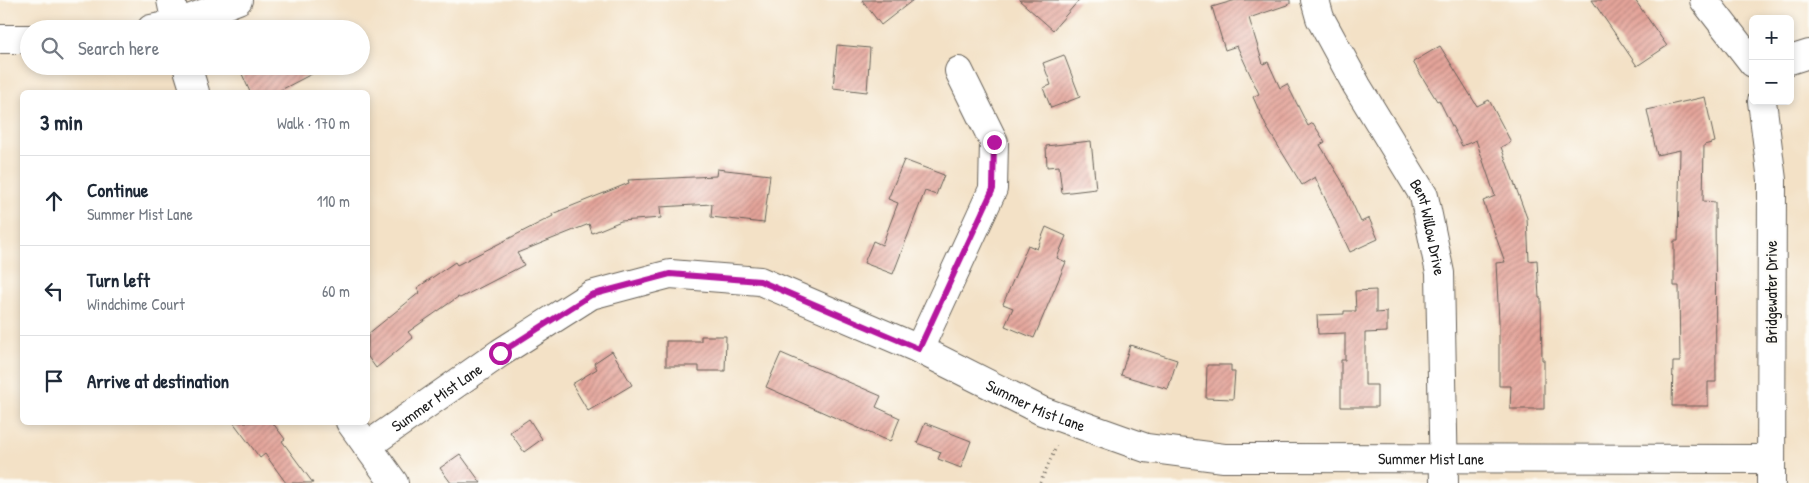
<!DOCTYPE html>
<meta charset="utf-8">
<style>
body{margin:0;font-family:"Patrick Hand",sans-serif;background:#f2f2f3;color:#1f2937}
.controls{position:absolute;right:15px;top:15px;display:grid;overflow:hidden;border-radius:8px;box-shadow:0 2px 8px #0003}
.controls button{width:45px;height:45px;display:grid;place-items:center;padding:0;border:0;border-bottom:1px solid #e0e1e3;background:#fff;color:#1f2937;font:25px sans-serif}
.stop{position:absolute;width:15px;height:15px;margin:-11px;border:4px solid #b5179e;border-radius:50%;background:#fff}
.stop.end{background:#b5179e;border-color:#fff;box-shadow:0 1px 5px #0008}
.list{margin:0;padding:0;list-style:none}
h2{display:flex;justify-content:space-between;align-items:center;height:65px;margin:0;padding:0 20px;font-size:21px}
h2 small{font-size:16px;font-weight:400;color:#747a83}
.list li{display:grid;grid-template-columns:32px 1fr auto;gap:15px;align-items:center;box-sizing:border-box;height:90px;padding:0 20px;border-top:1px solid #e0e1e3}
.list b{display:block;font-size:19px;white-space:nowrap}
.list p{margin:0;font-size:16px;white-space:nowrap;color:#747a83}
.list em{font-size:16px;font-style:normal;color:#747a83}
.icon{flex:none;width:28px;height:28px;fill:none;stroke:currentColor;stroke-width:2;stroke-linecap:round;stroke-linejoin:round}
.map{position:relative;flex:none;width:1809px;height:483px;overflow:hidden}
.search{position:absolute;background:#fff;box-shadow:0 2px 8px #0003;left:20px;top:20px;width:350px;height:55px;display:flex;align-items:center;gap:12px;box-sizing:border-box;padding:0 18px;border-radius:28px;color:#747a83;font-size:19px}
.panel{position:absolute;background:#fff;box-shadow:0 2px 8px #0003;left:20px;top:90px;width:350px;height:335px;border-radius:8px}
.map>svg:first-child{display:block}
.building{fill:url(#building-hatch)}
.lines{fill:none;stroke-linecap:round;stroke-linejoin:round}
.minor-casing{stroke:#676158;stroke-width:30}
.path{stroke:#676158;stroke-width:3;stroke-dasharray:1 4;stroke-linecap:butt}
.minor{stroke:#fff;stroke-width:28}
.route{stroke:#b5179e;stroke-width:6}
.labels{text-anchor:middle;dominant-baseline:central;stroke-width:4.5;stroke-linejoin:round;paint-order:stroke}
.street-label{font-size:16px;fill:#1c1c1c;stroke:#fdfcf7}
</style>
<div class="map">
<svg width="1809" height="483" viewBox="0 0 1809 483">
<defs>
<pattern id="building-hatch" width="6" height="6" patternUnits="userSpaceOnUse" patternTransform="scale(1.25)"><rect width="6" height="6" fill="#e4a49a"/><path d="M-1 1l2-2M0 6l6-6M5 7l2-2" fill="none" stroke="#b8857d"/></pattern>
</defs>
<rect width="100%" height="100%" fill="#fdfcf7"/>
<filter id="ink" filterUnits="userSpaceOnUse"><feTurbulence type="fractalNoise" baseFrequency=".02" numOctaves="2"/><feDisplacementMap in="SourceGraphic" scale="10" xChannelSelector="R" yChannelSelector="G"/><feConvolveMatrix kernelMatrix="1 2 1 2 8 2 1 2 1" color-interpolation-filters="sRGB"/></filter>
<filter id="wash" filterUnits="userSpaceOnUse"><feTurbulence type="fractalNoise" baseFrequency=".0096" numOctaves="4" result="noise"/><feDisplacementMap in="SourceGraphic" scale="20" xChannelSelector="R" yChannelSelector="G"/><feGaussianBlur stdDeviation="1.12" result="paint"/><feColorMatrix in="noise" values="0 0 0 0 0 0 0 0 0 0 0 0 0 0 0 0 0 1.4 0 .05"/><feComposite in="paint" operator="in"/></filter>
<g filter="url(#wash)">
<rect width="100%" height="100%" fill="#f3e1c6"/>
<g id="blocks">
<!-- building -->
<g class="building">
<path d="M862,0H913L881,25Z"/>
<path d="M1019,0H1079L1053,30Z"/>
<path d="M1236,0H1290V4L1249,18L1263,64L1268,62L1280,88L1287,84L1308,126L1313,123L1325,142L1320,145L1342,181L1361,222L1369,218L1378,239L1350,252L1315,177L1302,185L1266,126L1253,97L1259,94L1237,46L1225,50L1212,7Z"/>
<path d="M1592,0H1635L1667,46L1637,66Z"/>
<path d="M837,45L870,48L867,92L833,88Z"/>
<path d="M1440,46L1477,106L1489,100L1511,142L1501,147L1527,218L1529,261L1537,260L1539,298H1541L1542,360H1544V409H1510L1511,386H1499V322L1496,263L1505,262L1483,201L1495,196L1476,140L1462,146L1439,100L1437,101L1413,62Z"/>
<path d="M1064,55L1080,97L1051,108L1043,88L1051,85L1043,63Z"/>
<path d="M260,66H327L277,92H250L242,74Z"/>
<path d="M1705,97L1715,142L1704,145L1703,201L1715,202L1716,382H1708V406H1672L1673,362H1680L1679,286H1674V241H1678L1680,150L1657,155L1647,110Z"/>
<path d="M1091,141L1096,189L1062,193L1059,166L1047,167L1046,146Z"/>
<path d="M904,160L944,175L936,195L925,191L893,274L864,263L873,241L882,245L898,203L888,199Z"/>
<path d="M717,169L770,175L764,223L711,217L712,204L660,207L661,218L621,221L592,233L589,224L517,253L524,265L460,298L458,297L408,332L413,338L376,368L368,357V334L420,292L417,288L455,262L457,265L553,216L552,214L629,183L628,180L716,176Z"/>
<path d="M1046,227L1066,236L1057,258L1066,262L1034,338L1005,326L1013,308L1003,304L1028,245L1037,249Z"/>
<path d="M1376,290V313L1387,312V332L1365,333V385H1377V407H1341V360H1345V333L1318,334L1317,315L1344,314V311H1356L1355,291Z"/>
<path d="M701,336H726L725,371H699V366H666V341H701Z"/>
<path d="M1130,345L1177,360L1168,389L1121,375Z"/>
<path d="M612,351L632,385L588,411L572,384L597,369L594,363Z"/>
<path d="M781,353L881,396L876,407L900,418L890,442L766,387Z"/>
<path d="M1207,365H1231V372H1235L1233,399L1206,398Z"/>
<path d="M529,419L542,439L524,452L510,432Z"/>
<path d="M233,422H272L285,439L282,441L313,483H286L265,454L260,458Z"/>
<path d="M925,423L971,441L961,468L938,459L941,452L917,443Z"/>
<path d="M460,454L481,483H451L440,468Z"/>
</g>
</g>
</g>
<g filter="url(#ink)">
<use href="#blocks" fill-opacity="0" stroke="#676158" stroke-width="1"/>
<g class="lines">
<!-- minor casing -->
<g class="minor-casing">
<g id="minor">
<path d="M171,0L177,29"/>
<path id="s1" d="M1315,0L1320,18L1357,86L1424,196L1440,273L1444,483"/>
<path d="M1704,0L1753,63"/>
<path d="M151,29L176,24L238,0"/>
<path d="M0,39H29"/>
<path d="M1790,60L1809,54"/>
<path d="M187,66L195,92"/>
<path d="M1762,101L1772,180L1771,483"/>
<path d="M919,349L993,189L994,142L959,71"/>
<path d="M350,422L394,483"/>
<path id="s2" d="M367,446L500,353L591,295L670,274L760,281L919,349L1042,411L1146,448L1224,458L1771,459"/>
</g>
</g>
<!-- path -->
<path class="path" d="M1040,483L1057,445"/>
<!-- minor -->
<use href="#minor" class="minor"/>
</g>
</g>
<g class="lines" filter="url(#ink)">
<!-- route -->
<path class="route" d="M500,353L591,295L670,274L760,281L919,349L993,189L994,142"/>
</g>
<g class="labels">
<!-- street labels -->
<g class="street-label">
<text stroke="none"><textPath href="#s1" startOffset="256">Bent Willow Drive</textPath></text>
<text transform="translate(1771 292) rotate(-90)">Bridgewater Drive</text>
<text stroke="none"><textPath href="#s2" startOffset="85">Summer Mist Lane</textPath></text>
<text stroke="none"><textPath href="#s2" startOffset="745">Summer Mist Lane</textPath></text>
<text stroke="none"><textPath href="#s2" startOffset="1149">Summer Mist Lane</textPath></text>
</g>
</g>
</svg>
<div class="controls">
<button>+</button>
<button>−</button>
</div>
<div class="stop" style="left:500px;top:353px"></div>
<div class="stop end" style="left:994px;top:142px"></div>
<div class="search"><svg class="icon" aria-label="search" viewBox="0 0 24 24"><circle cx="10" cy="10" r="6"/><path d="M15 15l6 6"/></svg>Search here</div>
<section class="panel">
<h2>3 min<small>Walk · 170 m</small></h2>
<ul class="list">
<li><svg class="icon" aria-label="ahead" viewBox="0 0 24 24"><path d="M12 20V5M6 11l6-6 6 6"/></svg><div><b>Continue</b><p>Summer Mist Lane</p></div><em>110 m</em></li>
<li><svg class="icon" aria-label="left" viewBox="0 0 24 24"><path d="M17 20v-9H6M10 6l-5 5 5 5"/></svg><div><b>Turn left</b><p>Windchime Court</p></div><em>60 m</em></li>
<li><svg class="icon" aria-label="arrive" viewBox="0 0 24 24"><path d="M6 21V4h12l-3 4 3 4H6"/></svg><div><b>Arrive at destination</b></div></li>
</ul>
</section>
</div>
